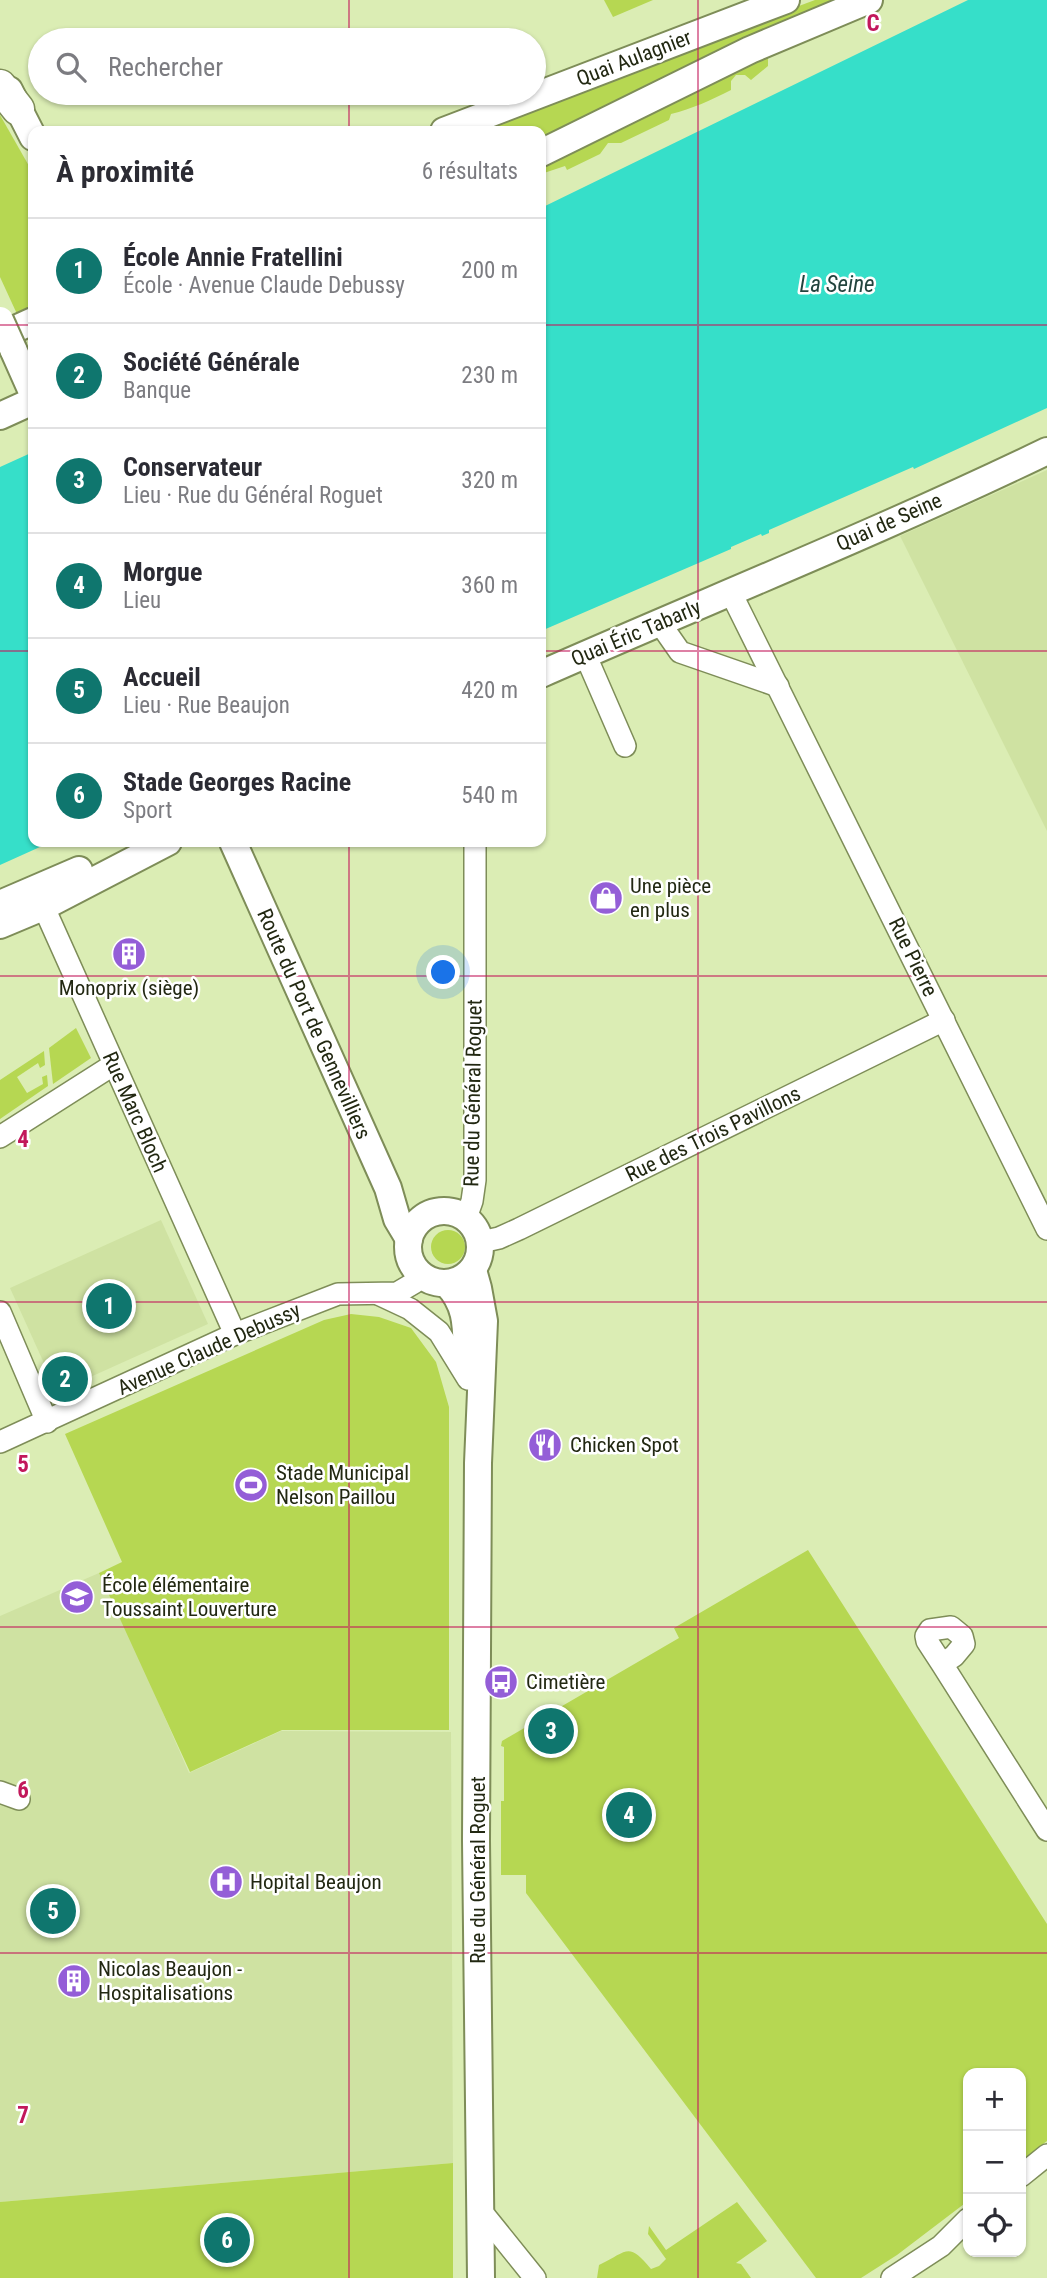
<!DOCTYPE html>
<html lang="fr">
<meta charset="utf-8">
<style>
body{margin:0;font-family:"Roboto Condensed",sans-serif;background:#f2f2f3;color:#2b2b33}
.controls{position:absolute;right:21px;bottom:21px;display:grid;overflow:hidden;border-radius:14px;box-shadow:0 2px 5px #0004}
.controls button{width:63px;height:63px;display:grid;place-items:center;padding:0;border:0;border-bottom:2px solid #e1e1e2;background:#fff;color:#2b2b33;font:35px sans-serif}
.you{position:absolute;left:444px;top:973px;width:24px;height:24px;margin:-18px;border:5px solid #fff;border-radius:50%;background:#1a73e8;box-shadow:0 0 0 10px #1a73e833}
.badge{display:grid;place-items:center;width:46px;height:46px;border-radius:50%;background:#0f766e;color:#fff;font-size:23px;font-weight:700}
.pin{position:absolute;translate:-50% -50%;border:4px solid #fff;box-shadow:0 2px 7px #0006}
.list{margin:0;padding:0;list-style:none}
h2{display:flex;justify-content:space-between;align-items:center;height:91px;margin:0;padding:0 28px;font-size:30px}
h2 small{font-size:23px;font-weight:400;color:#7c7c81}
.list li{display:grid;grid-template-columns:46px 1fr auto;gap:21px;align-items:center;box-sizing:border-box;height:105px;padding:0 28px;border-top:2px solid #e1e1e2}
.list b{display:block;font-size:26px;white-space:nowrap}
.list p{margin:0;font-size:23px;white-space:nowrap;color:#7c7c81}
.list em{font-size:23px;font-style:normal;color:#7c7c81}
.icon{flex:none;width:38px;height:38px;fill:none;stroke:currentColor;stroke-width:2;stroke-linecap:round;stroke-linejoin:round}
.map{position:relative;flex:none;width:1047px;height:2278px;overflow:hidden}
.search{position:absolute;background:#fff;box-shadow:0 2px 5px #0004;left:28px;top:28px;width:518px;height:77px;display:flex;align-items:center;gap:18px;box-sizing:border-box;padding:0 24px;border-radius:38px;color:#7c7c81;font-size:26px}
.panel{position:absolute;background:#fff;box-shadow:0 2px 5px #0004;left:28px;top:126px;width:518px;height:721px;border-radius:14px}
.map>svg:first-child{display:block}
.built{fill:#cfe2a2}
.green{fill:#b6d752}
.water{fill:#36dfc9}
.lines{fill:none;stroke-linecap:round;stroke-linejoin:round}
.minor-casing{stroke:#7e8d58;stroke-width:24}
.major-casing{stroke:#7e8d58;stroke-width:30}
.highway-casing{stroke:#7e8d58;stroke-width:35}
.minor{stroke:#fff;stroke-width:21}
.major{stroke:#fff;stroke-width:26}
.highway{stroke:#fff;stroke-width:32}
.major-bridge-casing{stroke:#7e8d58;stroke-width:30;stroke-linecap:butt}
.major-bridge{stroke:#fff;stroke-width:26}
.grid{fill:none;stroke:#c2185b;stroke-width:2;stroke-opacity:0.55}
.labels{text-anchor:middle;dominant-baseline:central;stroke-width:5;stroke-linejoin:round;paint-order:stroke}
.street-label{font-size:21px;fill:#222812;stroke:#fff}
.poi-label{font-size:21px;fill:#222812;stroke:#fff;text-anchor:start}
.water-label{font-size:23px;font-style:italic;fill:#23443e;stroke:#fff}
.grid-label{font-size:23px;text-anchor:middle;font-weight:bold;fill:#c2185b;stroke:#fff;stroke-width:5;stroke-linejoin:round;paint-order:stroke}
</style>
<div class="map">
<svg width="1047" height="2278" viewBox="0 0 1047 2278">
<rect width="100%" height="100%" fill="#dbedb4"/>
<!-- built -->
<g class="built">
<path d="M1047,470V831L900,536Z"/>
<path d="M161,1220L208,1324L57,1392L10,1288Z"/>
<path d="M99,1573L130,1637L189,1773L281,1731L451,1732L453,2163L0,2202V1616Z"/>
</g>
<!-- green -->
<g class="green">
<path d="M604,0H653L613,17Z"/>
<path d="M815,0H837L541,143V131H473L606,78Z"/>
<path d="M768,56V66L751,80L745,75H736L731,81V90C711,100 692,109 671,114L669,120L621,143H608L600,154L567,170L565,166L541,174V163L729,70Z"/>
<path d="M0,115L33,173V306L17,314L0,277Z"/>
<path d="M76,1028L91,1058L53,1084L49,1048Z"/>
<path d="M44,1051L45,1065L40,1068L38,1063L17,1077L27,1093L43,1084L42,1077L47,1075L48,1086L0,1119V1080Z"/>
<circle cx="448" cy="1247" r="17"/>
<path d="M351,1314L379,1317L411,1328L436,1362L449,1407V1730H282L190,1772L99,1573L122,1562L65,1434L324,1320Z"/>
<path d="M808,1550L1047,1924V2141L1021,2161V2073H968V2201L897,2255L861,2278H816L526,1893V1875H501V1801H504V1747L501,1746L502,1741L679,1638L674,1628Z"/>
<path d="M453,2163V2278H0V2202Z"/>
<path d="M737,2202L767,2241L736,2263L741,2264L751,2278H597L599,2265C628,2251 628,2241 651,2269L659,2266L666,2259L648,2234L649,2226L666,2250Z"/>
</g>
<!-- water -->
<g class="water">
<path d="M968,0H1047V408L914,469L913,467L769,530V533L762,536L761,534L731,547V549L541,631V208Z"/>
<path d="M33,452V842H51L0,865V467Z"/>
</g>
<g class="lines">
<!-- minor casing -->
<g class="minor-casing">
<g id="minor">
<path d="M731,593L1047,1229"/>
<path d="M659,622L680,652L778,686"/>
<path d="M585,654L625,746"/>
<path d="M37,892L235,1334"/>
<path d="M0,1137L113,1065"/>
<path d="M466,1218L472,1201L475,1180V842"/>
<path d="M481,1242L499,1238L519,1229L944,1020"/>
<path d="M378,1294L410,1309L439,1332L468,1379"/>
<path d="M0,1312L47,1422"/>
<path d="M0,1442L235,1334L338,1294L397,1293L414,1283L420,1276"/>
<path d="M942,1664L954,1656L964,1644L962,1636L951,1627L930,1630L926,1636L927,1641L942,1664L1047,1830"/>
<path d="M0,1792L19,1799"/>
<path d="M1021,2176L1047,2155"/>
<path d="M481,2211L535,2278"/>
<path d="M892,2278L941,2246L968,2219"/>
</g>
</g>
<!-- major casing -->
<g class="major-casing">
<g id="major">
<path d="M9,90L33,137"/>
<path d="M444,131L786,0"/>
<path d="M541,153L750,50L869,0"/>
<path d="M0,336L33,321"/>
<path d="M13,349L33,394"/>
<path d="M0,416L33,401"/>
<path d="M541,674C709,600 881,531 1047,451"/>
<path d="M233,842L388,1188L397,1219L409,1239"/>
<path d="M0,904L79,870"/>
<path d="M0,925L43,907L168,842"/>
<circle cx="444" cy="1247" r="36"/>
<path d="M473,1270L478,1288L484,1321L478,1463L476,1841L481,2278"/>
<path d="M447,1284C468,1306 466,1328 467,1357"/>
</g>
</g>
<!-- highway casing -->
<g class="highway-casing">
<path id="highway" d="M0,86L18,109"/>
</g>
<!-- minor -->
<use href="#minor" class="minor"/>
<!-- major -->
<use href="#major" class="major"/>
<!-- highway -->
<use href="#highway" class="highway"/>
<!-- major-bridge casing -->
<g class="major-bridge-casing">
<path id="major-bridge" d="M0,320L13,349"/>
</g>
<!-- major-bridge -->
<use href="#major-bridge" class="major-bridge"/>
</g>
<!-- grid -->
<path class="grid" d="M349,0V40M698,0V2278M349,93V131M0,325H33M541,325H1047M0,651H33M541,651H1047M349,842V2278M0,976H1047M0,1302H1047M0,1627H1047M0,1953H1047"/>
<!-- icons -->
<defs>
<g id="shop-disc" transform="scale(1.75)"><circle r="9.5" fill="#945ed7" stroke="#fff"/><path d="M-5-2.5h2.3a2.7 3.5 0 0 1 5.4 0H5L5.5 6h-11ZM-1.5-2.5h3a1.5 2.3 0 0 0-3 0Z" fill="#fff"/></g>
<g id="building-disc" transform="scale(1.75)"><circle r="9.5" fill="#945ed7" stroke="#fff"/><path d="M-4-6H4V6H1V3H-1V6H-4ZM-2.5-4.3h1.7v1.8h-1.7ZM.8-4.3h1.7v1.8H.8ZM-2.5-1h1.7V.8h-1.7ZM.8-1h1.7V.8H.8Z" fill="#fff"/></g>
<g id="restaurant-disc" transform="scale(1.75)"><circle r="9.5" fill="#945ed7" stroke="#fff"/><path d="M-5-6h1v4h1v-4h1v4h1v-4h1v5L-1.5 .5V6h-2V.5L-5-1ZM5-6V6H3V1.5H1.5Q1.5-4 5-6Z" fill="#fff"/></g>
<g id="stadium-disc" transform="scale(1.75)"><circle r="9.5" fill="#945ed7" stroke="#fff"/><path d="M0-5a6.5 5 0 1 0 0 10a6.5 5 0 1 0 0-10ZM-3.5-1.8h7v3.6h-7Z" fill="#fff"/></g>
<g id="school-disc" transform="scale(1.75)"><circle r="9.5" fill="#945ed7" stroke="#fff"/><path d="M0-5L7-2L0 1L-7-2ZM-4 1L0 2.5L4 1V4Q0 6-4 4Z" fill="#fff"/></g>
<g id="bus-disc" transform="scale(1.75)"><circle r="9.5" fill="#945ed7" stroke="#fff"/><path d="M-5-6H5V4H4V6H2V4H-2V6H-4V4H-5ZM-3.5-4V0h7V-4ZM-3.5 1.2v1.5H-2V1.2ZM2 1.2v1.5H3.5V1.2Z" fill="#fff"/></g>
<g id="hospital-disc" transform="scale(1.75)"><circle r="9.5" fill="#945ed7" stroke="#fff"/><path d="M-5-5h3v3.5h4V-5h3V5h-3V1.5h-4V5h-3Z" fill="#fff"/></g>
</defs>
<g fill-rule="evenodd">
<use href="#shop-disc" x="606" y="898"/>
<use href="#building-disc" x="129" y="954"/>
<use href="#restaurant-disc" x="545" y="1445"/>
<use href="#stadium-disc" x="251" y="1485"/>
<use href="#school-disc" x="77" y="1597"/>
<use href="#bus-disc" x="501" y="1682"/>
<use href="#hospital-disc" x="226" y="1882"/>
<use href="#building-disc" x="74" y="1981"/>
</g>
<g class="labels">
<!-- street labels -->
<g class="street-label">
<text transform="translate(634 58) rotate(-21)">Quai Aulagnier</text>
<text transform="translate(889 522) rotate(-24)">Quai de Seine</text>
<text transform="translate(636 633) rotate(-23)">Quai Éric Tabarly</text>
<text transform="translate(913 957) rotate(64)">Rue Pierre</text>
<text transform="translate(314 1024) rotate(66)">Route du Port de Gennevilliers</text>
<text transform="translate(473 1093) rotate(-89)">Rue du Général Roguet</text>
<text transform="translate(135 1112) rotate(66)">Rue Marc Bloch</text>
<text transform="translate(713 1134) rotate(-26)">Rue des Trois Pavillons</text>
<text transform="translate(209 1349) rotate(-24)">Avenue Claude Debussy</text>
<text transform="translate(478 1870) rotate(-90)">Rue du Général Roguet</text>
</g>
<!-- poi labels -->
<g class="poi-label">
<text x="630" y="886">Une pièce<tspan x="630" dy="24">en plus</tspan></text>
<text x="129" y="988" text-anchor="middle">Monoprix (siège)</text>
<text x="570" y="1445">Chicken Spot</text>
<text x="276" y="1473">Stade Municipal<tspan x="276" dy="24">Nelson Paillou</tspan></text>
<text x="102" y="1585">École élémentaire<tspan x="102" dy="24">Toussaint Louverture</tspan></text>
<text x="526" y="1682">Cimetière</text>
<text x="250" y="1882">Hopital Beaujon</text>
<text x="98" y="1969">Nicolas Beaujon -<tspan x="98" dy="24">Hospitalisations</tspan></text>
</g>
<!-- water labels -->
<g class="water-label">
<text x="837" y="284">La Seine</text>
</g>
</g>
<g class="grid-label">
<text x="873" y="31">C</text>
<text x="23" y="1147">4</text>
<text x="23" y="1472">5</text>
<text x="23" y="1798">6</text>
<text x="23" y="2123">7</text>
</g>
</svg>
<div class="controls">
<button>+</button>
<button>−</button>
<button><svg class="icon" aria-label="locate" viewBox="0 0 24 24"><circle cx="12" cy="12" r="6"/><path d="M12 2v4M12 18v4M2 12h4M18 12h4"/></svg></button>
</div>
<div class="you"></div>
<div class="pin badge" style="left:109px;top:1306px">1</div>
<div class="pin badge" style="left:65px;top:1379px">2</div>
<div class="pin badge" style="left:551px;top:1731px">3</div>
<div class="pin badge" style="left:629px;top:1815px">4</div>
<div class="pin badge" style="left:53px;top:1911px">5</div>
<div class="pin badge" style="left:227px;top:2240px">6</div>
<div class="search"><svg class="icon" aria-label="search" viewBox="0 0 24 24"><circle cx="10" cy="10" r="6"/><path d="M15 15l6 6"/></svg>Rechercher</div>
<section class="panel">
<h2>À proximité<small>6 résultats</small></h2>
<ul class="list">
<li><span class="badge">1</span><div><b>École Annie Fratellini</b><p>École · Avenue Claude Debussy</p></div><em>200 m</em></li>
<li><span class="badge">2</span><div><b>Société Générale</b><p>Banque</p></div><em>230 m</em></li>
<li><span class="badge">3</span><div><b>Conservateur</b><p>Lieu · Rue du Général Roguet</p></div><em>320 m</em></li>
<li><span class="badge">4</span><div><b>Morgue</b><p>Lieu</p></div><em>360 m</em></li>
<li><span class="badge">5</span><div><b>Accueil</b><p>Lieu · Rue Beaujon</p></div><em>420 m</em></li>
<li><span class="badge">6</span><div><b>Stade Georges Racine</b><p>Sport</p></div><em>540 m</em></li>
</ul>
</section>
</div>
